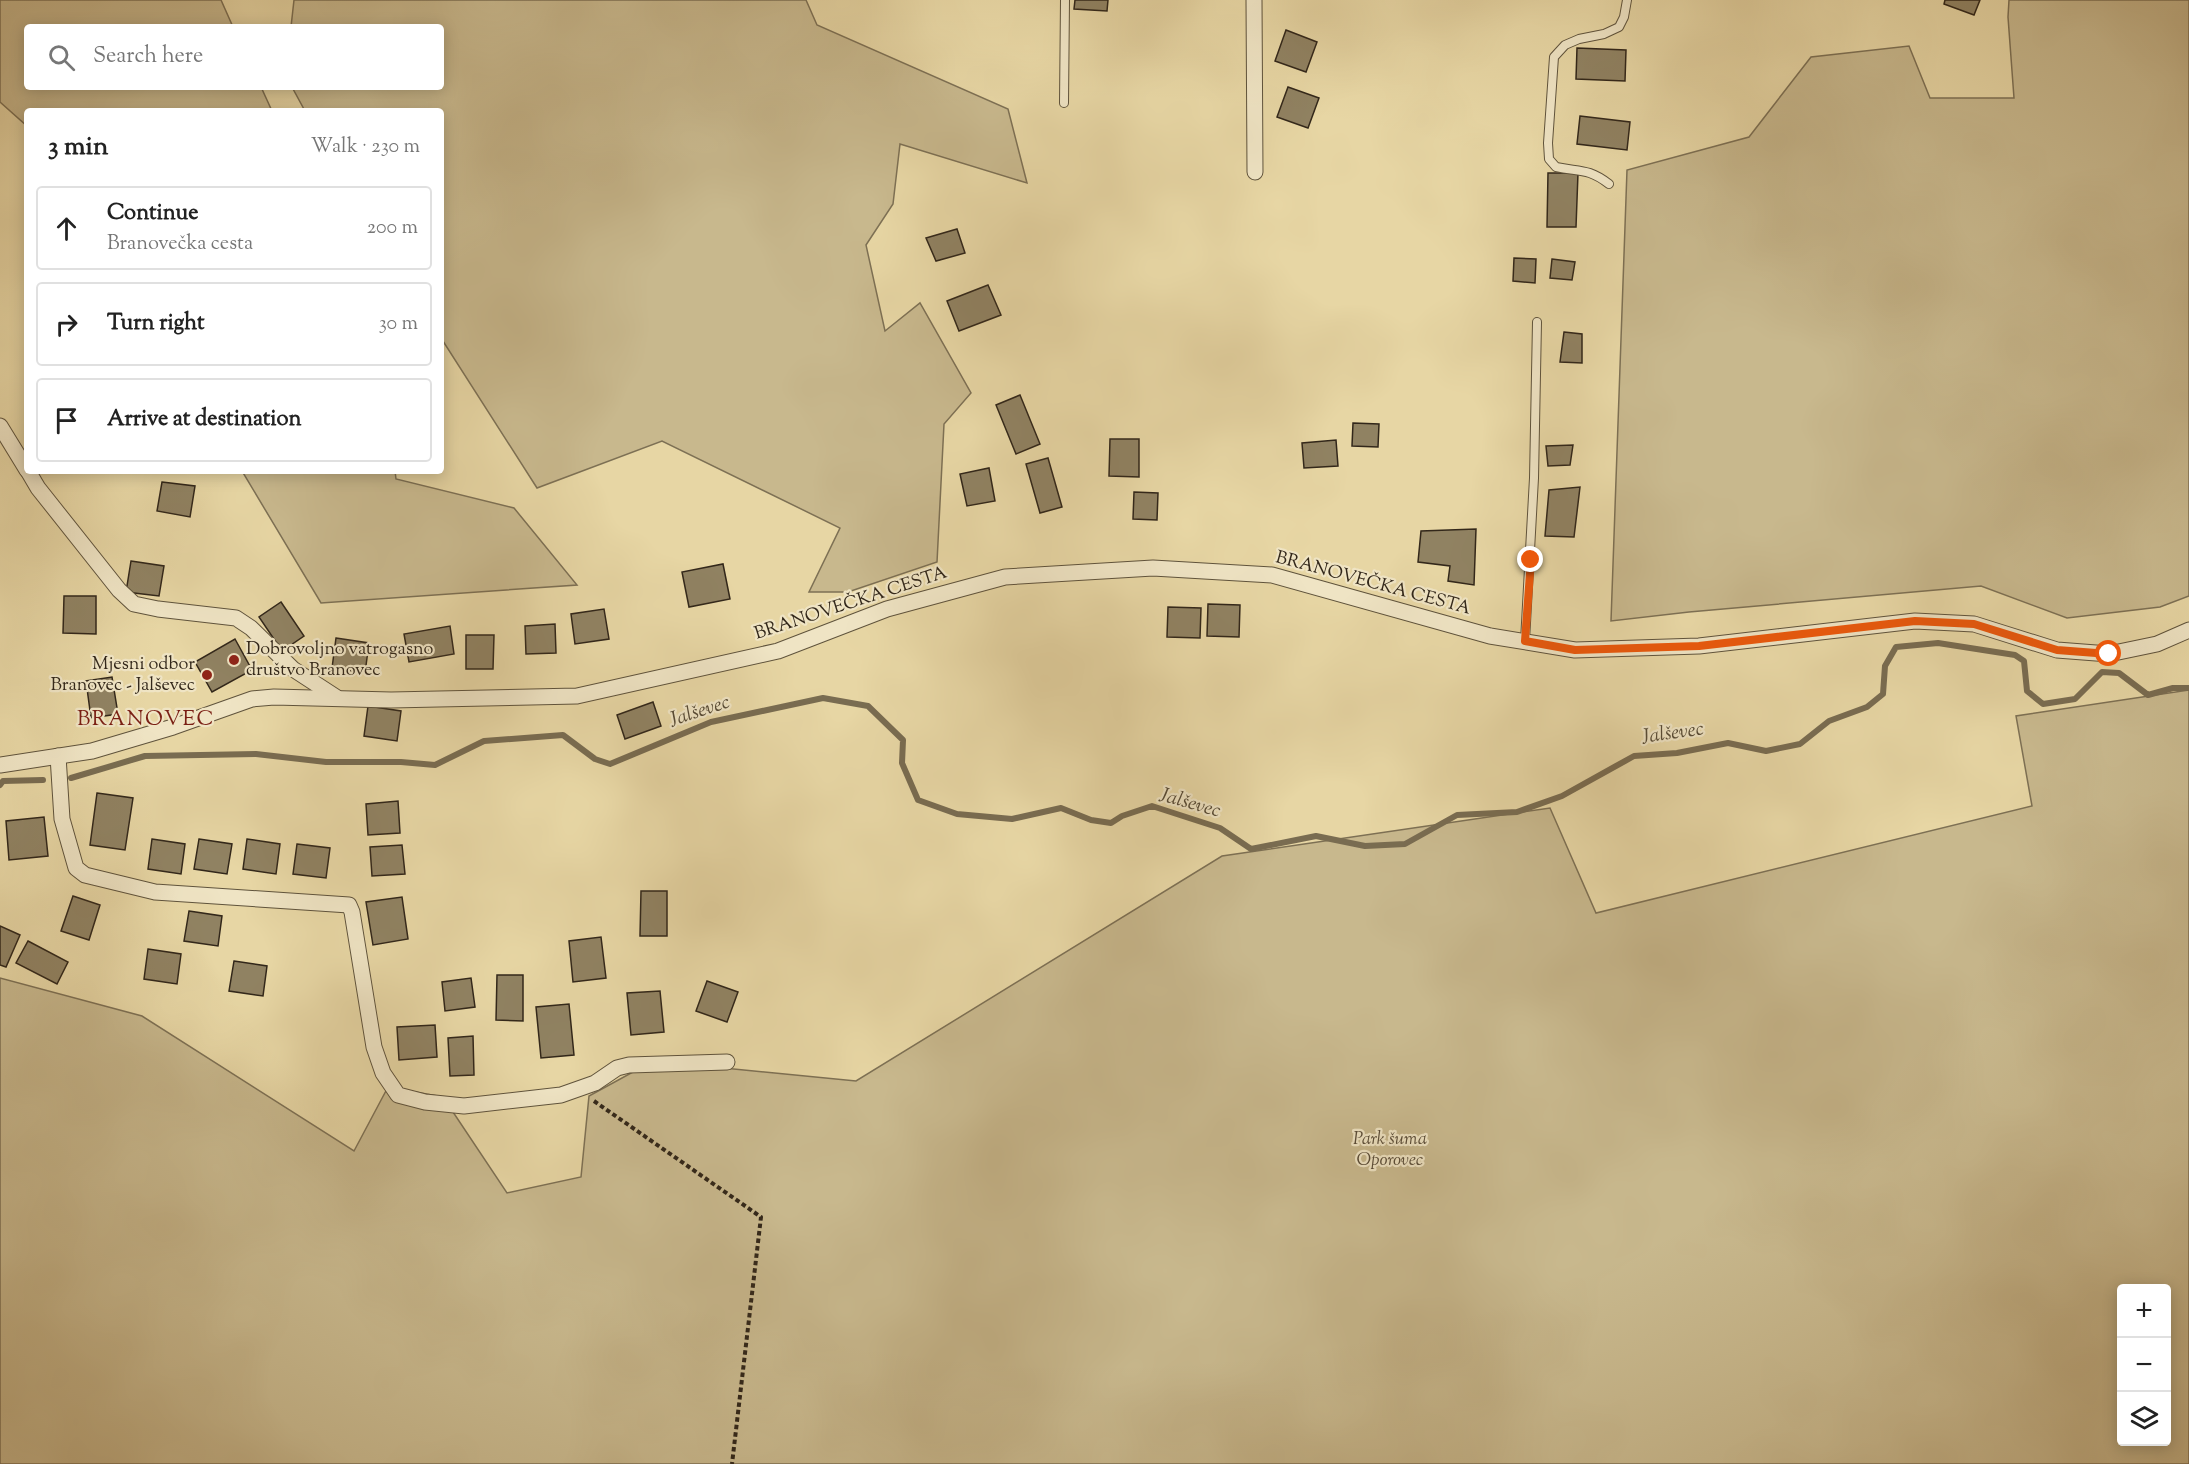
<!DOCTYPE html>
<meta charset="utf-8">
<style>
body{margin:0;font-family:"Sorts Mill Goudy",serif;background:#f2f2f2;color:#222}
.controls{position:absolute;right:18px;bottom:18px;display:grid;overflow:hidden;border-radius:6px;box-shadow:0 3px 15px #0003}
.controls button{width:54px;height:54px;display:grid;place-items:center;padding:0;border:0;border-bottom:2px solid #e0e0e0;background:#fff;color:#222;font:30px sans-serif}
.stop{position:absolute;width:18px;height:18px;margin:-14px;border:4px solid #ea580c;border-radius:50%;background:#fff}
.stop.end{background:#ea580c;border-color:#fff;box-shadow:0 2px 6px #0008}
.list{margin:0;padding:0;list-style:none}
h2{display:flex;justify-content:space-between;align-items:center;height:78px;margin:0;padding:0 24px;font-size:26px}
h2 small{font-size:20px;font-weight:400;color:#767676}
.list li{display:grid;grid-template-columns:39px 1fr auto;gap:18px;align-items:center;box-sizing:border-box;height:84px;margin:0 12px 12px;padding:0 12px;border:2px solid #e0e0e0;border-radius:6px}
.list b{display:block;font-size:22px;white-space:nowrap}
.list p{margin:0;font-size:20px;white-space:nowrap;color:#767676}
.list em{font-size:20px;font-style:normal;color:#767676}
.icon{flex:none;width:33px;height:33px;fill:none;stroke:currentColor;stroke-width:2;stroke-linecap:round;stroke-linejoin:round}
.map{position:relative;flex:none;width:2189px;height:1464px;overflow:hidden}
.search{position:absolute;background:#fff;box-shadow:0 3px 15px #0003;left:24px;top:24px;width:420px;height:66px;display:flex;align-items:center;gap:15px;box-sizing:border-box;padding:0 21px;border-radius:6px;color:#767676;font-size:22px}
.panel{position:absolute;background:#fff;box-shadow:0 3px 15px #0003;left:24px;top:108px;width:420px;height:366px;border-radius:6px}
.map>svg:first-child{display:block}
.green{fill:#c8b88d;stroke:#7d7054;stroke-width:1.5;fill-rule:evenodd}
.lines{fill:none;stroke-linecap:round;stroke-linejoin:round}
.stream{stroke:#796c51;stroke-width:6}
.building{fill:#908262;stroke:#32271a;stroke-width:1.5}
.service-casing{stroke:#5f533c;stroke-width:10}
.minor-casing{stroke:#5f533c;stroke-width:17}
.path{stroke:#32271a;stroke-width:4;stroke-dasharray:4.5 3;stroke-linecap:butt}
.service{stroke:#efe4c4;stroke-width:8}
.minor{stroke:#efe4c4;stroke-width:15}
.route{stroke:#ea580c;stroke-width:8}
.poi-dot{fill:#8f2418;stroke:#efe4c4;stroke-width:2}
.labels{text-anchor:middle;dominant-baseline:central;stroke-width:4.5;stroke-linejoin:round;paint-order:stroke}
.street-label{font-size:18px;fill:#32271a;stroke:#efe4c4}
.poi-label{font-size:18px;fill:#32271a;stroke:#efe4c4;text-anchor:start}
.park-label{font-size:18px;font-style:italic;fill:#584b37;stroke:#efe4c4}
.water-label{font-size:20px;font-style:italic;fill:#564a35;stroke:#efe4c4}
.quarter-label{font-size:21px;letter-spacing:1.5px;fill:#7a1f14;stroke:#efe4c4}
</style>
<div class="map">
<svg width="2189" height="1464" viewBox="0 0 2189 1464">
<rect width="100%" height="100%" fill="#e7d6a4"/>
<filter id="stains"><feTurbulence type="fractalNoise" baseFrequency=".00333" numOctaves="4"/><feColorMatrix values="0 0 0 0 .2 0 0 0 0 .09 0 0 0 0 .02 0 0 0 .5 -.17"/></filter>
<radialGradient id="worn" r=".72"><stop offset=".6" stop-color="#630" stop-opacity="0"/><stop offset="1" stop-color="#630" stop-opacity=".3"/></radialGradient>
<!-- green -->
<g class="green">
<path d="M0,0H221L233,27H27V87H261L272,111H27V126L0,102Z"/>
<path d="M294,0H806L817,25L1008,109L1027,183L900,144L893,204L866,245L885,331L920,303L971,393L944,424L937,562L848,592H809L840,528L662,441L537,488L441,338V111H305L292,87H441V27H291Z"/>
<path d="M2009,0H2189V596L2160,607L2067,618L1981,586L1689,612L1611,621L1627,170L1749,137L1811,57L1909,46L1930,98H2014L2008,17Z"/>
<path d="M242,471H395L396,479L514,508L577,585L321,603Z"/>
<path d="M2189,690V1464H0V978L142,1016L354,1151L388,1087L443,1097L507,1193L581,1177L589,1096L653,1061L856,1081L1222,856L1550,808L1596,913L2032,806L2016,716ZM2122,1288H2166V1442H2122Z"/>
</g>
<g class="lines">
<!-- stream -->
<g class="stream">
<path d="M71,778L145,756L256,754L326,762H401L435,765L484,741L563,735L595,759L610,764L711,722L823,698L868,706L903,740L902,763L918,800L957,814L1012,819L1061,808L1091,820L1111,823L1122,816L1152,806L1220,828L1251,849L1316,836L1365,846L1405,844L1457,815L1517,812L1562,796L1634,756L1677,753L1728,743L1766,751L1800,744L1829,721L1867,707L1883,694L1885,666L1896,647L1938,643L2015,655L2024,661L2027,691L2043,704L2075,699L2102,672L2119,673L2148,695L2173,688H2189"/>
<path d="M0,785L3,781L43,780"/>
</g>
</g>
<!-- building -->
<g class="building">
<path d="M1075,0H1108L1107,11L1074,9Z"/>
<path d="M1945,0H1980L1974,15L1944,4Z"/>
<path d="M1286,30L1317,42L1306,72L1275,61Z"/>
<path d="M1577,48L1626,50L1625,81L1576,79Z"/>
<path d="M1288,87L1319,98L1308,128L1277,117Z"/>
<path d="M1580,116L1630,122L1627,150L1577,144Z"/>
<path d="M1548,173H1578L1576,227H1547Z"/>
<path d="M957,229L965,253L936,261L926,238Z"/>
<path d="M1514,258L1536,259L1535,283L1513,281Z"/>
<path d="M1552,259L1575,262L1572,280L1550,278Z"/>
<path d="M988,285L1001,315L959,331L947,301Z"/>
<path d="M1564,332L1582,334V363L1560,362Z"/>
<path d="M1020,395L1040,444L1016,454L996,405Z"/>
<path d="M1353,423L1379,424L1378,447L1352,446Z"/>
<path d="M1110,439H1139V477L1109,476Z"/>
<path d="M1336,440L1338,466L1304,468L1302,443Z"/>
<path d="M1573,445L1570,465L1548,466L1546,446Z"/>
<path d="M1048,458L1062,507L1040,513L1026,464Z"/>
<path d="M989,468L995,501L967,506L960,474Z"/>
<path d="M162,482L195,486L190,517L157,511Z"/>
<path d="M1580,487L1574,537L1545,536L1549,490Z"/>
<path d="M1134,492L1158,493L1157,520L1133,519Z"/>
<path d="M1476,529L1474,585L1448,581L1450,566L1418,562L1421,531Z"/>
<path d="M131,561L164,566L159,596L126,592Z"/>
<path d="M723,564L730,599L689,607L682,572Z"/>
<path d="M64,596H96V634L63,633Z"/>
<path d="M281,602L304,636L282,651L259,617Z"/>
<path d="M1208,604L1240,605L1239,637L1207,636Z"/>
<path d="M1168,607L1201,608L1200,638L1167,637Z"/>
<path d="M604,609L609,639L575,644L571,614Z"/>
<path d="M555,624L556,653L526,654L525,626Z"/>
<path d="M450,626L454,654L409,662L404,634Z"/>
<path d="M466,635H494L493,669H466Z"/>
<path d="M336,638L369,643L365,673L332,668Z"/>
<path d="M235,639L252,670L212,692L195,662Z"/>
<path d="M112,677L118,714L91,718L86,681Z"/>
<path d="M653,702L661,726L625,739L617,715Z"/>
<path d="M368,706L401,711L397,741L364,736Z"/>
<path d="M97,793L133,798L125,850L90,845Z"/>
<path d="M398,801L400,833L368,835L366,804Z"/>
<path d="M44,817L48,856L9,860L6,821Z"/>
<path d="M152,839L185,844L181,874L148,869Z"/>
<path d="M199,839L232,844L227,874L194,869Z"/>
<path d="M247,839L280,844L276,874L243,869Z"/>
<path d="M297,844L330,848L326,878L293,874Z"/>
<path d="M402,845L405,874L372,876L370,847Z"/>
<path d="M641,891H667V936H640Z"/>
<path d="M73,896L100,905L89,940L61,931Z"/>
<path d="M402,897L408,939L373,945L366,902Z"/>
<path d="M189,911L222,916L218,946L184,941Z"/>
<path d="M0,926L20,935L6,967L0,965Z"/>
<path d="M601,937L606,978L573,982L569,941Z"/>
<path d="M28,941L68,962L57,984L16,963Z"/>
<path d="M148,949L181,954L177,984L144,979Z"/>
<path d="M234,961L267,966L263,996L229,991Z"/>
<path d="M497,975H523V1021L496,1020Z"/>
<path d="M471,978L475,1007L445,1011L442,982Z"/>
<path d="M707,981L738,992L727,1022L696,1011Z"/>
<path d="M660,991L664,1032L631,1035L627,993Z"/>
<path d="M569,1004L574,1055L541,1058L536,1007Z"/>
<path d="M435,1025L437,1057L399,1060L397,1027Z"/>
<path d="M473,1036L474,1075L450,1076L448,1038Z"/>
</g>
<g class="lines">
<!-- service casing -->
<g class="service-casing">
<g id="service">
<path d="M1064,103L1065,0"/>
<path d="M1609,184C1588,168 1580,172 1556,167L1549,159L1548,143L1554,57L1565,45L1579,39L1604,34L1619,27L1624,17L1627,0"/>
<path d="M1525,641L1534,478L1537,322"/>
</g>
</g>
<!-- minor casing -->
<g class="minor-casing">
<g id="minor">
<path d="M1254,0L1255,172"/>
<path d="M0,426L27,470"/>
<path d="M28,471L38,488L119,590L134,604L158,609L236,618L251,628L293,669L336,697"/>
<path d="M58,756L62,819L76,868L85,875L155,892L349,905L352,912L374,1047L383,1073L398,1095L425,1102L464,1106L561,1095L595,1083L617,1068L629,1065L727,1062"/>
<path d="M0,765L92,751L173,727L252,699L274,697L391,700L577,696L778,651L887,609L1005,577L1153,568L1272,575L1490,636L1575,650L1699,646L1915,621L1974,624L2057,650L2109,654L2157,644L2189,630"/>
</g>
</g>
<!-- path -->
<path class="path" d="M594,1101L761,1217L732,1464"/>
<!-- service -->
<use href="#service" class="service"/>
<!-- minor -->
<use href="#minor" class="minor"/>
</g>
<g class="lines">
<!-- route -->
<path class="route" d="M1531,560L1525,641L1575,650L1699,646L1915,621L1974,624L2057,650L2109,654"/>
</g>
<!-- markers -->
<g class="poi-dot">
<circle cx="234" cy="660" r="6"/>
<circle cx="207" cy="675" r="6"/>
</g>
<g class="labels">
<!-- street labels -->
<g class="street-label">
<text transform="translate(1373 584) rotate(15)">BRANOVEČKA CESTA</text>
<text transform="translate(851 604) rotate(-18)">BRANOVEČKA CESTA</text>
</g>
<!-- poi labels -->
<g class="poi-label">
<text x="246" y="650">Dobrovoljno vatrogasno<tspan x="246" dy="21">društvo Branovec</tspan></text>
<text x="195" y="665" text-anchor="end">Mjesni odbor<tspan x="195" dy="21">Branovec - Jalševec</tspan></text>
</g>
<!-- park labels -->
<g class="park-label">
<text x="1390" y="1140">Park šuma<tspan x="1390" dy="21">Oporovec</tspan></text>
</g>
<!-- water labels -->
<g class="water-label">
<text transform="translate(700 712) rotate(-18)">Jalševec</text>
<text transform="translate(1673 734) rotate(-8)">Jalševec</text>
<text transform="translate(1190 804) rotate(16)">Jalševec</text>
</g>
<!-- quarter labels -->
<g class="quarter-label">
<text x="146" y="720">BRANOVEC</text>
</g>
</g>
<rect width="100%" height="100%" filter="url(#stains)"/>
<rect width="100%" height="100%" fill="url(#worn)"/>
</svg>
<div class="controls">
<button>+</button>
<button>−</button>
<button><svg class="icon" aria-label="layers" viewBox="0 0 24 24"><path d="M12 4l9 5-9 5-9-5zM3 14l9 5 9-5"/></svg></button>
</div>
<div class="stop" style="left:2109px;top:654px"></div>
<div class="stop end" style="left:1531px;top:560px"></div>
<div class="search"><svg class="icon" aria-label="search" viewBox="0 0 24 24"><circle cx="10" cy="10" r="6"/><path d="M15 15l6 6"/></svg>Search here</div>
<section class="panel">
<h2>3 min<small>Walk · 230 m</small></h2>
<ul class="list">
<li><svg class="icon" aria-label="ahead" viewBox="0 0 24 24"><path d="M12 20V5M6 11l6-6 6 6"/></svg><div><b>Continue</b><p>Branovečka cesta</p></div><em>200 m</em></li>
<li><svg class="icon" aria-label="right" viewBox="0 0 24 24"><path d="M7 20v-9h11M14 6l5 5-5 5"/></svg><div><b>Turn right</b></div><em>30 m</em></li>
<li><svg class="icon" aria-label="arrive" viewBox="0 0 24 24"><path d="M6 21V4h12l-3 4 3 4H6"/></svg><div><b>Arrive at destination</b></div></li>
</ul>
</section>
</div>
